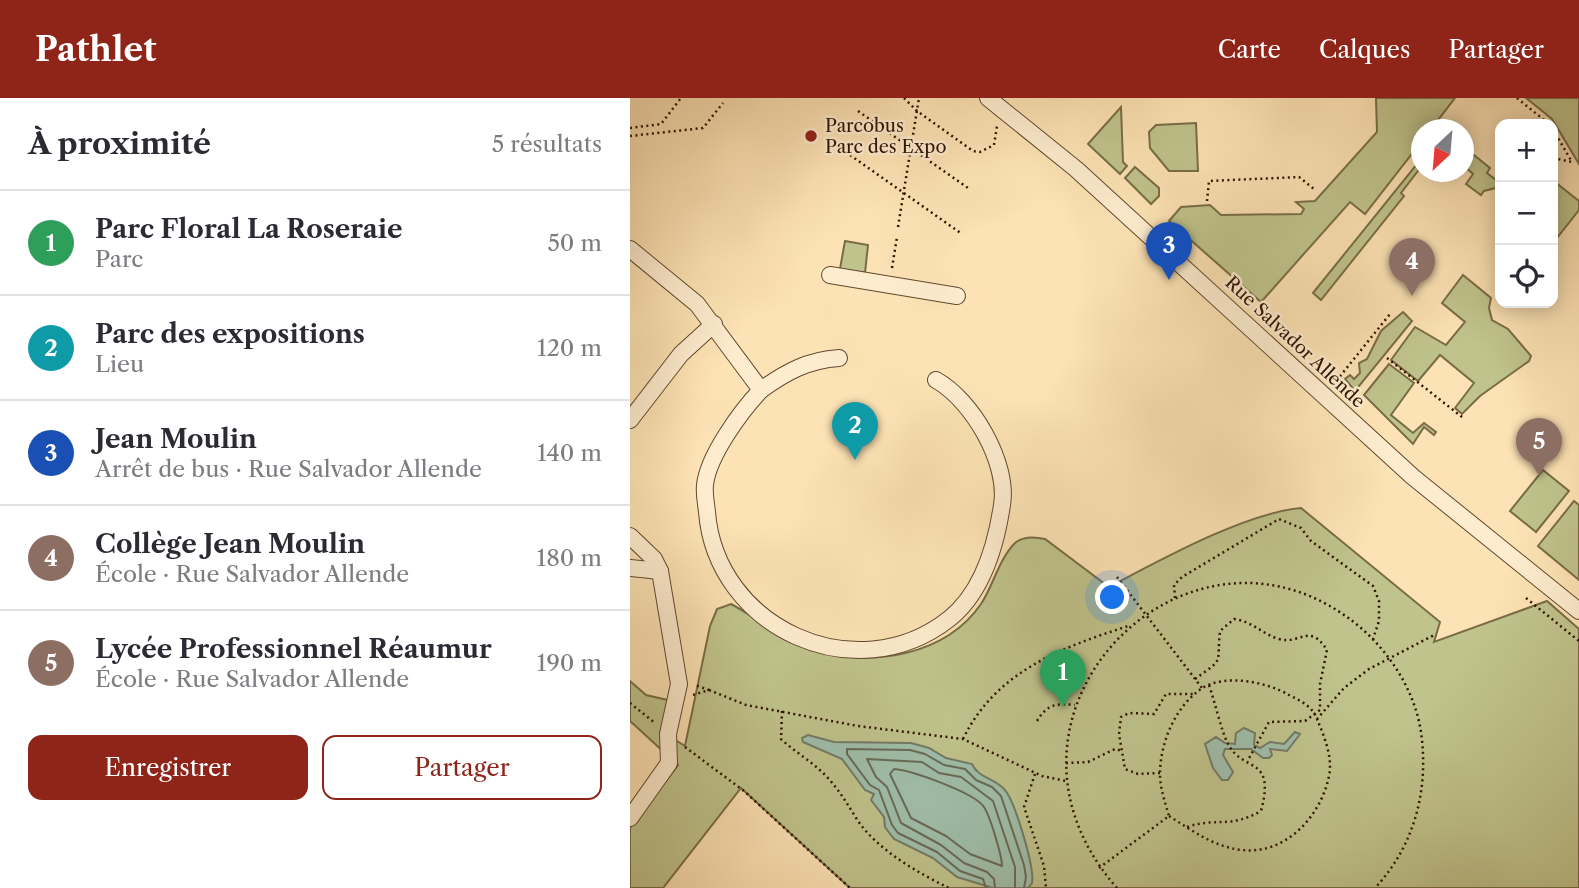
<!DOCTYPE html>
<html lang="fr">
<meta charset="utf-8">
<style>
body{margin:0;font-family:"Libre Caslon Text",serif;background:#f7f7f7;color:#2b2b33}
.controls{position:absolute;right:21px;top:21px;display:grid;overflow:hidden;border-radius:14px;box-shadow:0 4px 18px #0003}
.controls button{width:63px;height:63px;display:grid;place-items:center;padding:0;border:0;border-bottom:2px solid #e1e1e2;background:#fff;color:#2b2b33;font:35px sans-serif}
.compass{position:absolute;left:781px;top:21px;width:63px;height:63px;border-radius:50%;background:#fff;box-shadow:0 4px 18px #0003;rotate:206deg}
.you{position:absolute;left:483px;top:500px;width:24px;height:24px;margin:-18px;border:5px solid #fff;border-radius:50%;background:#1a73e8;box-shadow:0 0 0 10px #1a73e833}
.badge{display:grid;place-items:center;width:46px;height:46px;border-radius:50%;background:#8f2418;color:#fff;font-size:23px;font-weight:700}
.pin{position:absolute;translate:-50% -58px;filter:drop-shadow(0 2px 4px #0008)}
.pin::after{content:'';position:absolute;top:37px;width:24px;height:21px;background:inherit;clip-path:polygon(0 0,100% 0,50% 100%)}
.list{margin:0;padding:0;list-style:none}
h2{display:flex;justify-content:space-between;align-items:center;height:91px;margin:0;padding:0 28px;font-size:30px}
h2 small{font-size:23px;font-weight:400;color:#7c7c81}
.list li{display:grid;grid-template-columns:46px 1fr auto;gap:21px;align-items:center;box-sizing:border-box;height:105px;padding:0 28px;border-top:2px solid #e1e1e2}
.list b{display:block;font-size:26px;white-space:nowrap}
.list p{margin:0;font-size:23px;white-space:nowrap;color:#7c7c81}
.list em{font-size:23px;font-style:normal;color:#7c7c81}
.actions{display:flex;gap:14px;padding:21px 28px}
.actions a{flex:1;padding:16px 0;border:2px solid #8f2418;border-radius:14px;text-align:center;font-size:24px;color:#8f2418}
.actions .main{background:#8f2418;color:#fff}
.icon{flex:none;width:38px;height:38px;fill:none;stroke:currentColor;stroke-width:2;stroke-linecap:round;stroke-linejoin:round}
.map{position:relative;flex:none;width:949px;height:790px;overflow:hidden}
header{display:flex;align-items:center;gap:42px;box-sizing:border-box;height:98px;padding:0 35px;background:#8f2418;color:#fff}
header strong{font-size:33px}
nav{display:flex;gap:38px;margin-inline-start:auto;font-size:24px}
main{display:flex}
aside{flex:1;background:#fff}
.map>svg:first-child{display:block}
.green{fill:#c0c38c;stroke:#786c46;stroke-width:2}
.water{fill:#9fbeaa;stroke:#737a66;stroke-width:2}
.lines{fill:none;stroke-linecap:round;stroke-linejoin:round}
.shore{stroke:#686956;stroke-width:2}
.minor-casing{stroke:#63482e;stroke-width:18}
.path{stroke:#301401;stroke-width:2.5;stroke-dasharray:2 3.5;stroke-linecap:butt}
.minor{stroke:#fdecce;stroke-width:16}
.poi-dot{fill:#8f2418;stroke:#fdecce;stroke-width:2.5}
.labels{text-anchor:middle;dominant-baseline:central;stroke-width:5;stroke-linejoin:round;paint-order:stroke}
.poi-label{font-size:18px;fill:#301401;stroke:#fdecce;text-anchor:start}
.street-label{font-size:18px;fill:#301401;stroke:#fdecce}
</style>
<header>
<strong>Pathlet</strong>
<nav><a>Carte</a><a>Calques</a><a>Partager</a></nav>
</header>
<main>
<aside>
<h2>À proximité<small>5 résultats</small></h2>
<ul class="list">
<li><span class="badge" style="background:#2e9e5b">1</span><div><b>Parc Floral La Roseraie</b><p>Parc</p></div><em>50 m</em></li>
<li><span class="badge" style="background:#0f9aa8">2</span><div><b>Parc des expositions</b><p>Lieu</p></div><em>120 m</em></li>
<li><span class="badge" style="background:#1a4fb4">3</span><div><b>Jean Moulin</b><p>Arrêt de bus · Rue Salvador Allende</p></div><em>140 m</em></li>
<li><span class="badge" style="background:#8d6e63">4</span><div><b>Collège Jean Moulin</b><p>École · Rue Salvador Allende</p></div><em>180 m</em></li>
<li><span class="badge" style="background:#8d6e63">5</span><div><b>Lycée Professionnel Réaumur</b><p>École · Rue Salvador Allende</p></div><em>190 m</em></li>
</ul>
<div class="actions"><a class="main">Enregistrer</a><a>Partager</a></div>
</aside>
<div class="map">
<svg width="949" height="790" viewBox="0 0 949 790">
<rect width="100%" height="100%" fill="#fce2b4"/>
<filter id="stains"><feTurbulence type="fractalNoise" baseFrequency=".00286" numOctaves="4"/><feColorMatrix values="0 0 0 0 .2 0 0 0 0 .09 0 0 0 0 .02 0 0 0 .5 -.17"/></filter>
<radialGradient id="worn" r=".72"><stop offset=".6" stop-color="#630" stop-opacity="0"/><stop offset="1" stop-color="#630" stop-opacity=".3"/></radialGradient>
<!-- green -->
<g class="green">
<path d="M746,0H825L801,31L792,32L791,44L735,116L720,104L631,204L539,123L551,109L580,107L591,117L671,116L674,111L666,104L685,103L747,34Z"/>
<path d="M896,0H949V66L922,21Z"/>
<path d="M491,9L493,64L497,68L490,76L458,46Z"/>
<path d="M566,25L568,73H539L520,50L519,34L526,27Z"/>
<path d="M834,49L860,70L857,75L870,85V89L854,93L851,97L836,86L843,76L834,68Z"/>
<path d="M791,61V69L771,95L774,98L691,202L683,195Z"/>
<path d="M505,69L529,90V98L521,106L495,80Z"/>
<path d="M925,84L949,103V112L923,145Z"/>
<path d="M215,143L238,147L235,175L210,171Z"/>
<path d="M833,177L861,200L859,210L862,222L878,231L901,258L899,263L850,298L832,316L825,310L844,285L810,257L788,283L761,262L785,229L816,247L835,224L812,205Z"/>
<path d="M773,214L782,223L725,293L715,281L720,277L724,281L730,275L729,265L737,261L751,233Z"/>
<path d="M759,266L784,285L761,317L783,335L794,325L806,334L804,337L794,329L783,346L734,297Z"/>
<path d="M913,372L939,393L906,434L880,413Z"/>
<path d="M944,403L949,407V482L908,448Z"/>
<path d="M671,410L810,524L804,544L917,503L949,531V790H220L111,690L33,790H0V730L48,667L0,623V583L16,597L38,602L34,635L55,648L80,528L87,511L101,506C129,521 155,542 186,552C242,570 316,557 351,506C363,488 369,461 385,445C393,438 406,439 415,441L479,489C530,462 615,415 671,410Z"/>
</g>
<!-- water -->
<g class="water">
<path d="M614,630L625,635L624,647L630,650L640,644L654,646L665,634L670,636L657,653L640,651L642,657L639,660H633L621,651H595L593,657L603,674L598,682H592L583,670L575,646L586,639L595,645L605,646L606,635Z"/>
<path d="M178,637L204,644L281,645L299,650L316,660L342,666C348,680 365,680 375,692C385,704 405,770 402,785L398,790H363L327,779L303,760L264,741L255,729L254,719L241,702L244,696L235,692L212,661L173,644L172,640Z"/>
</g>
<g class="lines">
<!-- shore -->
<g class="shore">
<path d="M264,671C281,672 345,695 354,709C360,718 372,758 372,768L340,756L316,738L281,720L260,676Z"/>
<path d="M356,790L353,781L330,773L307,754L268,735L262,727L249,692L240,687L217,656V651L280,652L295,656L314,667L335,671L346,682L362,689L371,698L394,767L396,779L394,790"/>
<path d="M365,790L364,781L357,774L334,765L311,747L271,725L257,689L246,679L237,661L292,664L309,675L331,679L363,703L385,769V790"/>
</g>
<!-- minor casing -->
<g class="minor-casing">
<g id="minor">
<path d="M358,0L446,71L783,379L949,513"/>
<path d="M0,151L67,206L131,292C111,313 78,358 75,387C74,395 76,405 77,414C86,530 226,594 319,521C352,495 366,447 372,407C379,365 342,302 306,282"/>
<path d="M200,177L327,198"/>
<path d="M131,292C156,274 178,262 209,260"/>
<path d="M0,322L51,256L84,226"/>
<path d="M0,438L24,461L30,473L49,586L38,636L39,665L0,720"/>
<path d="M0,470L30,473"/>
</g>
</g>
<!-- path -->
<g class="path">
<path d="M274,0L287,13L343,53L350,54L364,47L367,28"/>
<path d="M887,0L919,26"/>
<path d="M228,13L338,90"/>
<path d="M0,30L31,26L51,0"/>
<path d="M923,31L942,64"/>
<path d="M0,38L73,30L93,5"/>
<path d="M220,57L332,136"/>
<path d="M923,60L942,64"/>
<path d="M577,103L579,83L669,79L684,91"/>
<path d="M268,129L289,0"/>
<path d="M262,170L267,139"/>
<path d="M757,260L832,319"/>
<path d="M703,287L760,216"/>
<path d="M487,479L572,590"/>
<path d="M545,500L544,487L552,479L649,421L671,430L681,443L743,488L749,503V523L743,541"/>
<path d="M896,500L949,543"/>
<path d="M565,581C596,559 586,567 590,533L604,521C622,523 632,536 649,541C671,547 679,524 697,552L690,586V612L675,623L639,624L618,662"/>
<path d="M79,592L116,607L228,628L333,641L412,678L436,683"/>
<path d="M63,597L79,592L65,587"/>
<path d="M0,605L25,625"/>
<path d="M152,613L151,641C166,655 183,664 197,679C210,693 218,707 228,723C248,752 288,775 319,790"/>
<path d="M407,623C417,606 427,605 445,607"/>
<path d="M333,641C366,573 431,550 498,528"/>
<path d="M55,649L114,693L220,790"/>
<path d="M436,665L458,664L485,651L493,653"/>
<path d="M530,675L508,676L495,671L489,636L491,619L499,615L524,616L536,596H566"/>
<path d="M405,676L394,709L414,768L416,790"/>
<path d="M539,718C563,733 584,749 612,752C656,757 691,718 699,678C703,659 694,638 687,621"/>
<path d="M557,729C586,719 599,731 631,713C646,657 613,675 598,646C591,632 585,604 579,587"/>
<path d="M469,770L539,718C535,704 530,690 530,676C530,645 545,609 571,591C594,575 637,584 659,597C671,603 682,608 687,621L714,590L739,571L806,536"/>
<path d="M487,790C333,615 563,387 731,530C761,556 785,594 791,634C799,691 785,747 745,790"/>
</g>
<!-- minor -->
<use href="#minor" class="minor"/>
</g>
<!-- markers -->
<circle class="poi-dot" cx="181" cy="38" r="7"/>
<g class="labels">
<!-- poi labels -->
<g class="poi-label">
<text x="195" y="28">Parcobus<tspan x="195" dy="21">Parc des Expo</tspan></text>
</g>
<!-- street labels -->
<g class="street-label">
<text transform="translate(665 244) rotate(43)">Rue Salvador Allende</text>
</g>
</g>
<rect width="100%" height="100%" filter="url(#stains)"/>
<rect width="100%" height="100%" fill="url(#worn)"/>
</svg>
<div class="controls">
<button>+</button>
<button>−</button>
<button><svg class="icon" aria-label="locate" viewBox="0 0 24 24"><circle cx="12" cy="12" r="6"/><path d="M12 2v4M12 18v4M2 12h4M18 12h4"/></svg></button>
</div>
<svg class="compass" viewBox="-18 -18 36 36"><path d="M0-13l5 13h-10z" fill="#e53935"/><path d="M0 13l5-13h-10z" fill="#7c7c81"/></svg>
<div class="you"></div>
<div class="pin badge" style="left:433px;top:609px;background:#2e9e5b">1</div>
<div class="pin badge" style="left:225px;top:362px;background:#0f9aa8">2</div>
<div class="pin badge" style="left:539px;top:182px;background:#1a4fb4">3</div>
<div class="pin badge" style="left:782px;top:198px;background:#8d6e63">4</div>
<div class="pin badge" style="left:909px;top:378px;background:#8d6e63">5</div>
</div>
</main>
